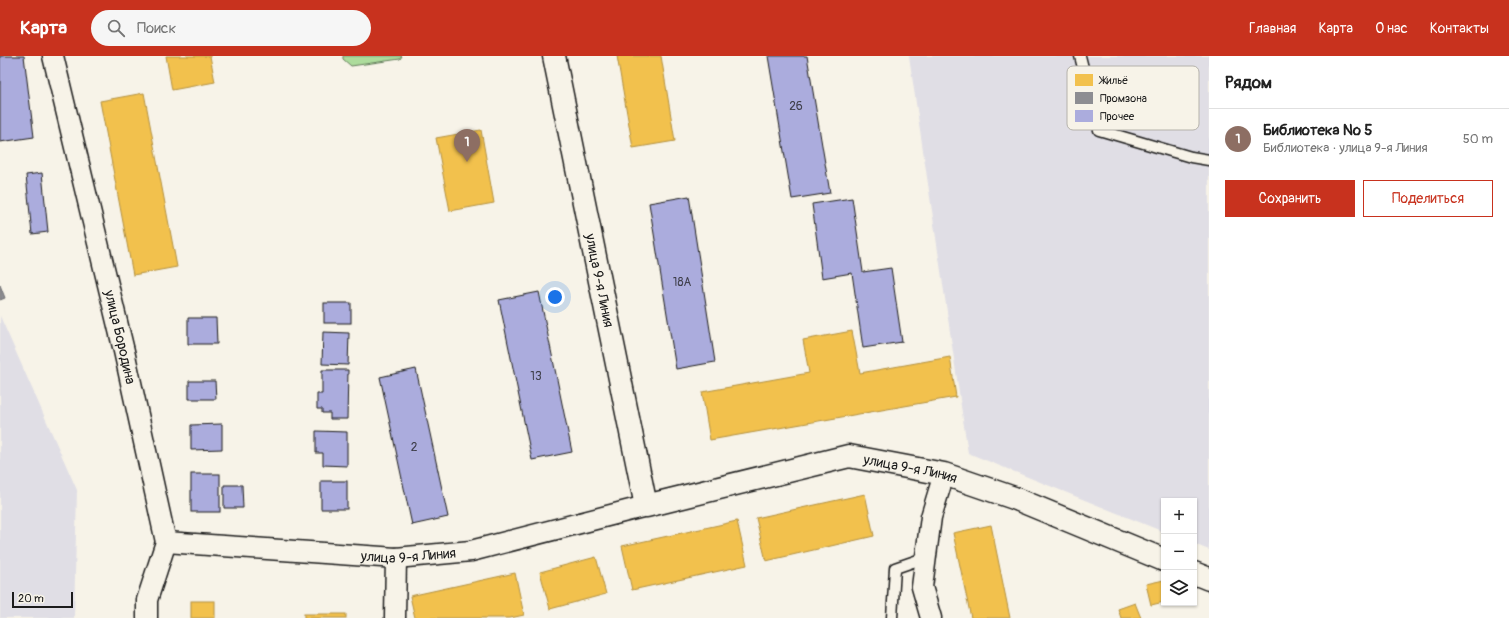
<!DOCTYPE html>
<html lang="ru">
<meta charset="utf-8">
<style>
body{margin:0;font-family:Pangolin,sans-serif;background:#f6f6f6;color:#222}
.controls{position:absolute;right:12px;bottom:12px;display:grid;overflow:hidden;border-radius:0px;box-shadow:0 1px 3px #0004}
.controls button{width:36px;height:36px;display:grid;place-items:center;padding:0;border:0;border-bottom:1px solid #e0e0e0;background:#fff;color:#222;font:20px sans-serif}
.scale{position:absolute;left:12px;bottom:10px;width:61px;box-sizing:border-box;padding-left:4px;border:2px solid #1c1c1c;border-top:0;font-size:11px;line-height:14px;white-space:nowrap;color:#1c1c1c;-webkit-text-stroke:3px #f7f3e8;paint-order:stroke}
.you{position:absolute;left:555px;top:241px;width:14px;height:14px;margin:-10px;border:3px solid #fff;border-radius:50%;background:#1a73e8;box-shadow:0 0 0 6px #1a73e833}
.badge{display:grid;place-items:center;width:26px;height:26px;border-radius:50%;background:#c8321e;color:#fff;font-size:13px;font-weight:700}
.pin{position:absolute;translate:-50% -33px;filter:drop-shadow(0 1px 2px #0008)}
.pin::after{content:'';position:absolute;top:21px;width:14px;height:12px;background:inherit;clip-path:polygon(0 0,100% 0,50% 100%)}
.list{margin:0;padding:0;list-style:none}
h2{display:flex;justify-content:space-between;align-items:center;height:52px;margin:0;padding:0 16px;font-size:17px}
h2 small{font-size:13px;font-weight:400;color:#767676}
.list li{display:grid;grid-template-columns:26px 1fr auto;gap:12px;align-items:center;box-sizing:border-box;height:60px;padding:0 16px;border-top:1px solid #e0e0e0}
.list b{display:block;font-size:15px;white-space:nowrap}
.list p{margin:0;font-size:13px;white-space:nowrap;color:#767676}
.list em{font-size:13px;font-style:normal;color:#767676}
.actions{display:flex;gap:8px;padding:12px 16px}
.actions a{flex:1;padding:9px 0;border:1px solid #c8321e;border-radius:0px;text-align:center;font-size:14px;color:#c8321e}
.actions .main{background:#c8321e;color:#fff}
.icon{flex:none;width:22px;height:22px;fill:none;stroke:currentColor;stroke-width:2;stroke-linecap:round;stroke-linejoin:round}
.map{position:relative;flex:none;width:1209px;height:562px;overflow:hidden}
header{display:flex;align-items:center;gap:24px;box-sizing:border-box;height:56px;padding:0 20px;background:#c8321e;color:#fff}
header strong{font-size:19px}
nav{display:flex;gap:22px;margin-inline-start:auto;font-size:14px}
.search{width:280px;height:36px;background:#f6f6f6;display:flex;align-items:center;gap:10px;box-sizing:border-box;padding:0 14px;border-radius:22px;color:#767676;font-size:15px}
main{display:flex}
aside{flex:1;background:#fff}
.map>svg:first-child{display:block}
.built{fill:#e0dee5}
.green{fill:#addc9c;stroke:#647c5c}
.homes{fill:#f2c14e;stroke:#b2903f}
.industry{fill:#8d8d92;stroke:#6b6b6f}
.building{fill:#abacdd;stroke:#1c1c1c}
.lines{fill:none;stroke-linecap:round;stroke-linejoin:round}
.service-casing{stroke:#1c1c1c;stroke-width:13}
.minor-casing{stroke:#1c1c1c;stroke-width:23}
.tertiary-casing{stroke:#1c1c1c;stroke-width:25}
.service{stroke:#f7f3e8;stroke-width:10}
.minor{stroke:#f7f3e8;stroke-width:20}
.tertiary{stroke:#f7f3e8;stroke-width:22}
.labels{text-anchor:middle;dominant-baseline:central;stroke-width:4;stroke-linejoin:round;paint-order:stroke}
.number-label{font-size:12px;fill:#40404c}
.street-label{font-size:14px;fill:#1c1c1c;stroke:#f7f3e8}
.key{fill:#f7f3e8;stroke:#b5b2ab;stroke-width:1}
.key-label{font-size:11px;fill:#1c1c1c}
</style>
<header>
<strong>Карта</strong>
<div class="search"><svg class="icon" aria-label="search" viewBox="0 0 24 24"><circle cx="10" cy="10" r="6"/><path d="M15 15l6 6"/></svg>Поиск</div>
<nav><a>Главная</a><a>Карта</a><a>О нас</a><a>Контакты</a></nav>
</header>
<main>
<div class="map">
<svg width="1209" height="562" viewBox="0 0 1209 562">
<rect width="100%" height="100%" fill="#f7f3e8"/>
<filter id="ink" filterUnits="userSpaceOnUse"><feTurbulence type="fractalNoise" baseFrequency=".025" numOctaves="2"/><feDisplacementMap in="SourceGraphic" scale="8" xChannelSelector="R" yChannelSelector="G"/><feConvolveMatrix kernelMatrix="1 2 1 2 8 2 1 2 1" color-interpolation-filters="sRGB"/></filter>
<g filter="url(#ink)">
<!-- built -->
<g class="built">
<path d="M909,0H1209V494L1194,488V445H1164V476L968,397Z"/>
<path d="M0,260L77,434L74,562H0Z"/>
</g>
<!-- green -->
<path class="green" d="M343,0H402L400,3L351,10L343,3Z"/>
<!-- homes -->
<g class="homes">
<path d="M166,0H210L215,26L172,34Z"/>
<path d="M617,0H661L675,85L633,92Z"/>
<path d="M144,37L177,211L133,219L100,45Z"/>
<path d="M481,74L494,147L450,155L436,82Z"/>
<path d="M852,275L860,317L950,301L956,341L710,384L702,336L809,317L803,284Z"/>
<path d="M865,438L874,480L766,505L756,462Z"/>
<path d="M737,465L747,509L632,534L622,490Z"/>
<path d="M991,469L1010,562H971L953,477Z"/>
<path d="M596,501L606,538L550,553L540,516Z"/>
<path d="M515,517L524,559L510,562H415L410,540Z"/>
<path d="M1164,524V546L1151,549L1146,528Z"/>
<rect x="191" y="545" width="24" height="17"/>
<path d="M1135,547L1141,562H1121L1118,553Z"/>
<rect x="304" y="558" width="42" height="4"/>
</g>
<!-- industry -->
<path class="industry" d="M0,229L5,242L0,244Z"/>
<!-- building -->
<g class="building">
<path d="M0,0H24L34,81L0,86Z"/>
<path d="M768,0H807L830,137L792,143Z"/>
<path d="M42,117L48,176L32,178L26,119Z"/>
<path d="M689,140L715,306L676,313L649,147Z"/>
<path d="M852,142L863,216L891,212L902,286L863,292L852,217L822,222L812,148Z"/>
<path d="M539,236L572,396L532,404L499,244Z"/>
<rect x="324" y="247" width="27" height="20"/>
<path d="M188,262H216L217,288H188Z"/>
<path d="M323,276L349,277L348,309L322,308Z"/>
<path d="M416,313L448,461L412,469L380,321Z"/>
<path d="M322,314H348L347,363H330V357H322V353H317V338H322Z"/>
<path d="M189,325H215L216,343H189Z"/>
<path d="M222,368V393L191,394V369Z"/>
<path d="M316,375L347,376V410L323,409V397H316Z"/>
<rect x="191" y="418" width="29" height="38"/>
<rect x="321" y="425" width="26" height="28"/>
<path d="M224,429H242L243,452H224Z"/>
</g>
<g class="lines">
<!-- service casing -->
<g class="service-casing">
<g id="service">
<path d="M1080,0L1099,74L1191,101L1209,104"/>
<path d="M892,562L895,512L924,502"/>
</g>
</g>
<!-- minor casing -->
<g class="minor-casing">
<g id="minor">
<path id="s1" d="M53,0L124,295L166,486L147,544V562"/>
<path id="s2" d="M166,486L396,502L471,495L646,450"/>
<path d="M395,562L396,502"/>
<path d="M931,562L922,531L931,461L944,418"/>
</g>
</g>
<!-- tertiary casing -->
<g class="tertiary-casing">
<g id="tertiary">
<path id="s3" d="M554,0L646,450L849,400L944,418L1014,442L1164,504"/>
<path d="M1194,517L1209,523"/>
</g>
</g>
<!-- service -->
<use href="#service" class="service"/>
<!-- minor -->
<use href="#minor" class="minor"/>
<!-- tertiary -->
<use href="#tertiary" class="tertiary"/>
</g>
</g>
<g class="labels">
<!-- number labels -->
<g class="number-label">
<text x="796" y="50">26</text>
<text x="682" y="226">18А</text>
<text x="536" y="320">13</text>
<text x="414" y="391">2</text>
</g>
<!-- street labels -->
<g class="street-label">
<text stroke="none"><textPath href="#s3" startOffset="229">улица 9-я Линия</textPath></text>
<text stroke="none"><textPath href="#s1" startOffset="289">улица Бородина</textPath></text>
<text stroke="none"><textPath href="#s3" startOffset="731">улица 9-я Линия</textPath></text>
<text stroke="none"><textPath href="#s2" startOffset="243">улица 9-я Линия</textPath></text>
</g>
</g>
<!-- legend -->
<rect x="1067" y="10" width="132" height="64" rx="6" class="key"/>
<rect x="1075" y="18" width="18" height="12" fill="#f2c14e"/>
<rect x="1075" y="36" width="18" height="12" fill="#8d8d92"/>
<rect x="1075" y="54" width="18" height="12" fill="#abacdd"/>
<g class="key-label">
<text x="1100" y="28">Жильё</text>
<text x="1100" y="46">Промзона</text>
<text x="1100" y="64">Прочее</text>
</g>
</svg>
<div class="controls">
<button>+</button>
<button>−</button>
<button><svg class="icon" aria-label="layers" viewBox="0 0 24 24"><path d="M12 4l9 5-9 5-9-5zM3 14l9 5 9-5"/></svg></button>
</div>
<div class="scale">20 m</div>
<div class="you"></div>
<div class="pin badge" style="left:467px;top:106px;background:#8d6e63">1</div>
</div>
<aside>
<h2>Рядом<small></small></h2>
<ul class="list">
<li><span class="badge" style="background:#8d6e63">1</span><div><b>Библиотека № 5</b><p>Библиотека · улица 9-я Линия</p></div><em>50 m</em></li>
</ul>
<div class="actions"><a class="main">Сохранить</a><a>Поделиться</a></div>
</aside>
</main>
